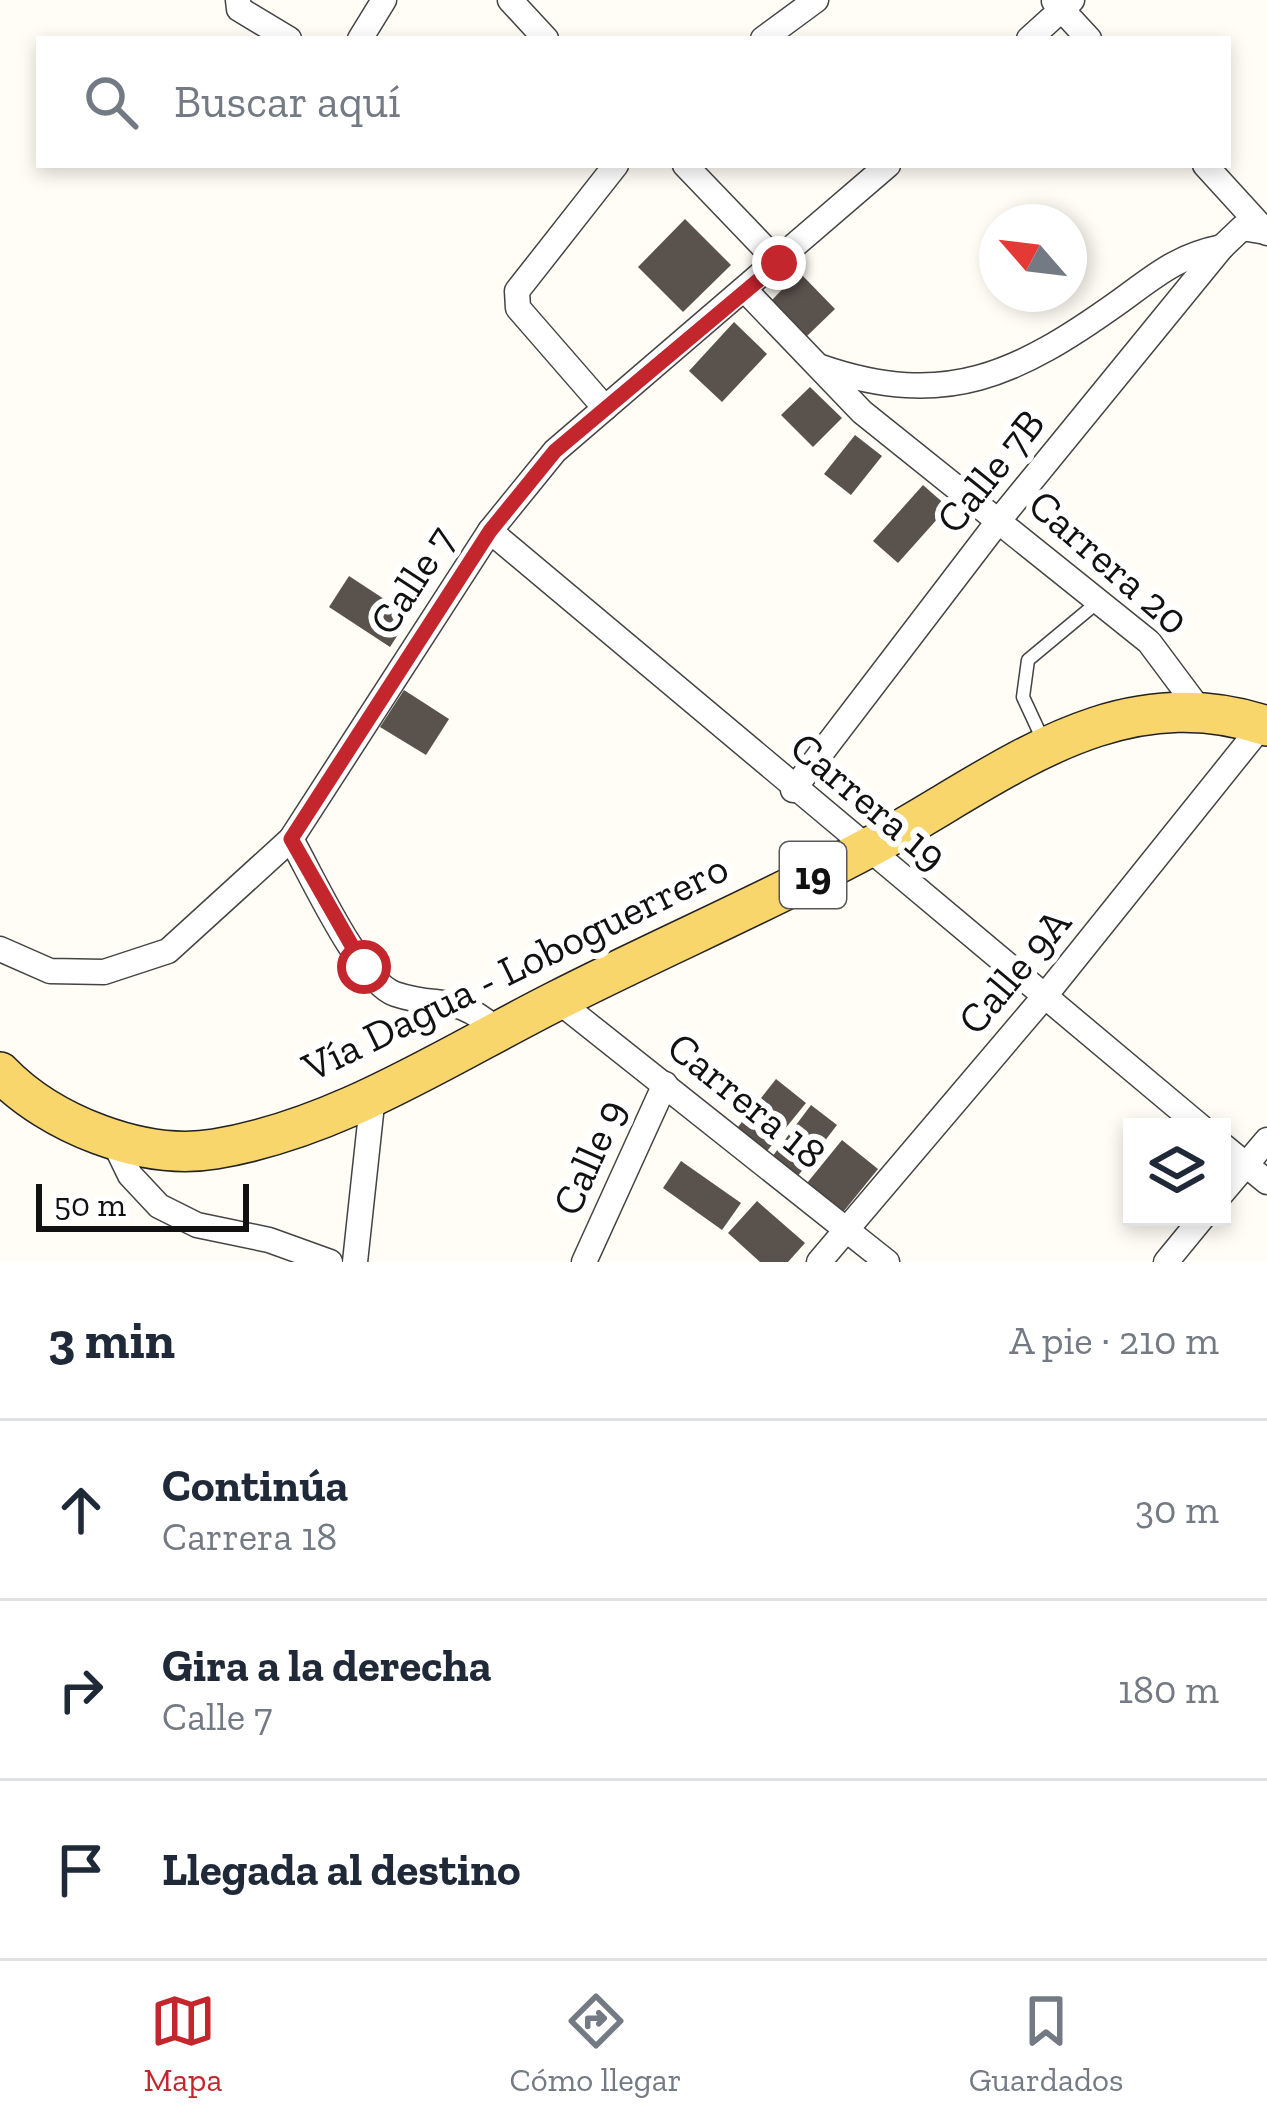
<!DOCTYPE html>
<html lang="es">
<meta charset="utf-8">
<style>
body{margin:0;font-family:"Zilla Slab",serif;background:#f2f2f3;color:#1f2937}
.controls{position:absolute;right:36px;bottom:36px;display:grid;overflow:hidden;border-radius:0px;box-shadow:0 6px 18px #0003}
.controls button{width:108px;height:108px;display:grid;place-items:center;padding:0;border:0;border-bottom:3px solid #e0e1e3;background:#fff;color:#1f2937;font:60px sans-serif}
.compass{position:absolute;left:979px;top:204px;width:108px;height:108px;border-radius:50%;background:#fff;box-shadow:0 6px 18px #0003;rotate:298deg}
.scale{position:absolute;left:36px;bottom:30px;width:213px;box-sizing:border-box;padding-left:12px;border:6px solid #111;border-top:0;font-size:33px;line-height:42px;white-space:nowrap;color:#111;-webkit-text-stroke:9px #fff;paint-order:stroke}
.stop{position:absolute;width:36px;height:36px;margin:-27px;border:9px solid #c4262e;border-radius:50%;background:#fff}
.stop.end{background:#c4262e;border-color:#fff;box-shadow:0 3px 12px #0008}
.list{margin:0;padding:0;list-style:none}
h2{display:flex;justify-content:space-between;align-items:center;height:156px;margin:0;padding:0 48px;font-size:51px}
h2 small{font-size:39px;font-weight:400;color:#747a83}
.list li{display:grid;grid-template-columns:78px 1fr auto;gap:36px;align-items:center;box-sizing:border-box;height:180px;padding:0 48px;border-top:3px solid #e0e1e3}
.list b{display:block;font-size:45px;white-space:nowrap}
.list p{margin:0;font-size:39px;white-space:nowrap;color:#747a83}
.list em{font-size:39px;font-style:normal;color:#747a83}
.icon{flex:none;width:66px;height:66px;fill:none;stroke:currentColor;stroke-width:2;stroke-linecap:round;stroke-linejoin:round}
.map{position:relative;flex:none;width:1267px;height:1262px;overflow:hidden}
.search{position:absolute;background:#fff;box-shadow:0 6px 18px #0003;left:36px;right:36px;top:36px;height:132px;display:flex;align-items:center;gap:30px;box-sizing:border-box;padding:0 42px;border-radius:0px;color:#747a83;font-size:45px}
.sheet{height:696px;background:#fff}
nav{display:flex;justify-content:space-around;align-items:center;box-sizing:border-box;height:168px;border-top:3px solid #e0e1e3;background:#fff;font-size:33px;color:#747a83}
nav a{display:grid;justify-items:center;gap:6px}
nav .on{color:#c4262e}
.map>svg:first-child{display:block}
.building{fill:#5a524d}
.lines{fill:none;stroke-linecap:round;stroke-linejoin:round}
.service-casing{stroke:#444;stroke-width:15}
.minor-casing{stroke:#444;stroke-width:27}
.primary-casing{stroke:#222;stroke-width:42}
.service{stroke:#fff;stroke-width:12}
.minor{stroke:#fff;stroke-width:24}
.primary{stroke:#f9d66b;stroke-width:39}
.route{stroke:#c4262e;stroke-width:15}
.labels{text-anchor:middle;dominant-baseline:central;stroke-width:12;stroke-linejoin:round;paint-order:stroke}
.shield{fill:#fff;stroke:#585858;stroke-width:3}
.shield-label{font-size:39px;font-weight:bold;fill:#111}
.street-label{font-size:42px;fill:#111;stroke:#fff}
</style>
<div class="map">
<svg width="1267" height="1262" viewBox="0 0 1267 1262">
<rect width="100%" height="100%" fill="#fffdf5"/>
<!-- building -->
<g class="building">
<path d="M685,219L731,265L683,312L638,267Z"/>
<path d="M799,272L835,309L807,336L772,300Z"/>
<path d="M734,322L767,354L722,402L689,371Z"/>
<path d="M810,387L842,418L813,447L781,415Z"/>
<path d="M855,435L882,456L851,495L824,474Z"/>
<path d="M923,485L948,507L898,563L873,541Z"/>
<path d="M349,576L410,616L390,647L329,607Z"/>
<path d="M404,690L449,719L426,755L380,727Z"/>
<path d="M776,1079L806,1103L763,1156L734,1132Z"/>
<path d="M811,1105L837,1125L794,1181L769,1161Z"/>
<path d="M842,1140L878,1169L839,1217L803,1188Z"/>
<path d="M681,1161L741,1203L722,1230L663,1188Z"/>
<path d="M757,1201L805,1243L788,1262H760L728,1233Z"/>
</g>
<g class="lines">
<!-- service casing -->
<g class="service-casing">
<path id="service" d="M1043,740L1023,697L1028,660L1099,601"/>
</g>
<!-- minor casing -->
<g class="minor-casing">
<g id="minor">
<path d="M238,0L239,9L289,39"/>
<path d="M510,0L546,39"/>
<path d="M1054,1L1089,39"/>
<path d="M360,39L384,0"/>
<path d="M763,39L816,0"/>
<path d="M1029,39L1072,0"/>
<path d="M685,165L779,263"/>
<path d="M1205,165L1267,233"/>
<path d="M745,290L862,412L1149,642L1199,709"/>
<path d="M821,367C946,410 1018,374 1119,302C1155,276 1177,256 1222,247"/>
<path d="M605,408L518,308L517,291L616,165"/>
<path d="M490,531L1201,1127"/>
<path d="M793,790L1000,519L1222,247L1242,228L1266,232"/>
<path d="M291,839C311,874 360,982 395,994C443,1010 452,991 498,1031"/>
<path d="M0,949L50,971L104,972L168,951L291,839L490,531L555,451L888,165"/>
<path d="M557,1000L887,1262"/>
<path d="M111,1136L130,1175L159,1206L197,1225L269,1240L330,1262"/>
<path d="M1222,1145L1267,1182"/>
<path d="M1222,1193L1267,1140"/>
<path d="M355,1262L373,1095"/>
<path d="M584,1262L665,1084"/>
<path d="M819,1262L1044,997L1263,724"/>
<path d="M1166,1262L1203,1217"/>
</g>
</g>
<!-- primary casing -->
<g class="primary-casing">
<path id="primary" d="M0,1072C50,1124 143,1161 215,1149C337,1129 447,1056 556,1001C658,949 765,903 866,849C996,780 1111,674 1267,726"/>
</g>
<!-- service -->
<use href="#service" class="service"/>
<!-- minor -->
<use href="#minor" class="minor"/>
<!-- primary -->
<use href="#primary" class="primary"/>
</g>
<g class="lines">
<!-- route -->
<path class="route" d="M364,967L291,839L490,531L555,451L779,263"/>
</g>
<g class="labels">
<!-- shield labels -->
<rect class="shield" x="780" y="842" width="66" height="66" rx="9"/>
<g class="shield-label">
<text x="813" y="875">19</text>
</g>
<!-- street labels -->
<g class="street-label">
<text transform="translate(990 471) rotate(-51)">Calle 7B</text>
<text transform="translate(1109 562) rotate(41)">Carrera 20</text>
<text transform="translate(412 580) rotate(-57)">Calle 7</text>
<text transform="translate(869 801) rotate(40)">Carrera 19</text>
<text transform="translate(515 967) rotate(-26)">Vía Dagua - Loboguerrero</text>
<text transform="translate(1014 971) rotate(-50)">Calle 9A</text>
<text transform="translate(747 1100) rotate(39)">Carrera 18</text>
<text transform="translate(589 1157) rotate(-66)">Calle 9</text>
</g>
</g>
</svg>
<div class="controls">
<button><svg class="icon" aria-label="layers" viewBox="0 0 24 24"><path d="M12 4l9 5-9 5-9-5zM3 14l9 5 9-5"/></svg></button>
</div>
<svg class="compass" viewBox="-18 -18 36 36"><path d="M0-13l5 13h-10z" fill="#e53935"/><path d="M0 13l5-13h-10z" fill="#747a83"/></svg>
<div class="scale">50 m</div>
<div class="stop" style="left:364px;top:967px"></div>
<div class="stop end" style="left:779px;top:263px"></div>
<div class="search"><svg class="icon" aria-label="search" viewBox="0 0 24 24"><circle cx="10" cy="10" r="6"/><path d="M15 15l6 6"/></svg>Buscar aquí</div>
</div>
<section class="sheet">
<h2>3 min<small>A pie · 210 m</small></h2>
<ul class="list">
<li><svg class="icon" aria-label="ahead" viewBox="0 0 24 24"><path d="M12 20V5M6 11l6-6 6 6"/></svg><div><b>Continúa</b><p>Carrera 18</p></div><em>30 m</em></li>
<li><svg class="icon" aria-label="right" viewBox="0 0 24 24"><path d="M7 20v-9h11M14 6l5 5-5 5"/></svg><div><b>Gira a la derecha</b><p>Calle 7</p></div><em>180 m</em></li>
<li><svg class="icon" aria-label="arrive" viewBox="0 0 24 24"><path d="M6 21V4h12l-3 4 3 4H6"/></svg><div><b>Llegada al destino</b></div></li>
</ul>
</section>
<nav>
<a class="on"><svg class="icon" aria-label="map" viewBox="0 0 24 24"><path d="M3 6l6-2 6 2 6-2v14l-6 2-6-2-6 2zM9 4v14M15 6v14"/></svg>Mapa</a>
<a><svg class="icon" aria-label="directions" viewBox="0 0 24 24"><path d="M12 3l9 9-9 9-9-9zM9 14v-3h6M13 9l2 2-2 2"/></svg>Cómo llegar</a>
<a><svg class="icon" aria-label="saved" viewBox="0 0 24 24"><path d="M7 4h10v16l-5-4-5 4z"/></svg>Guardados</a>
</nav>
